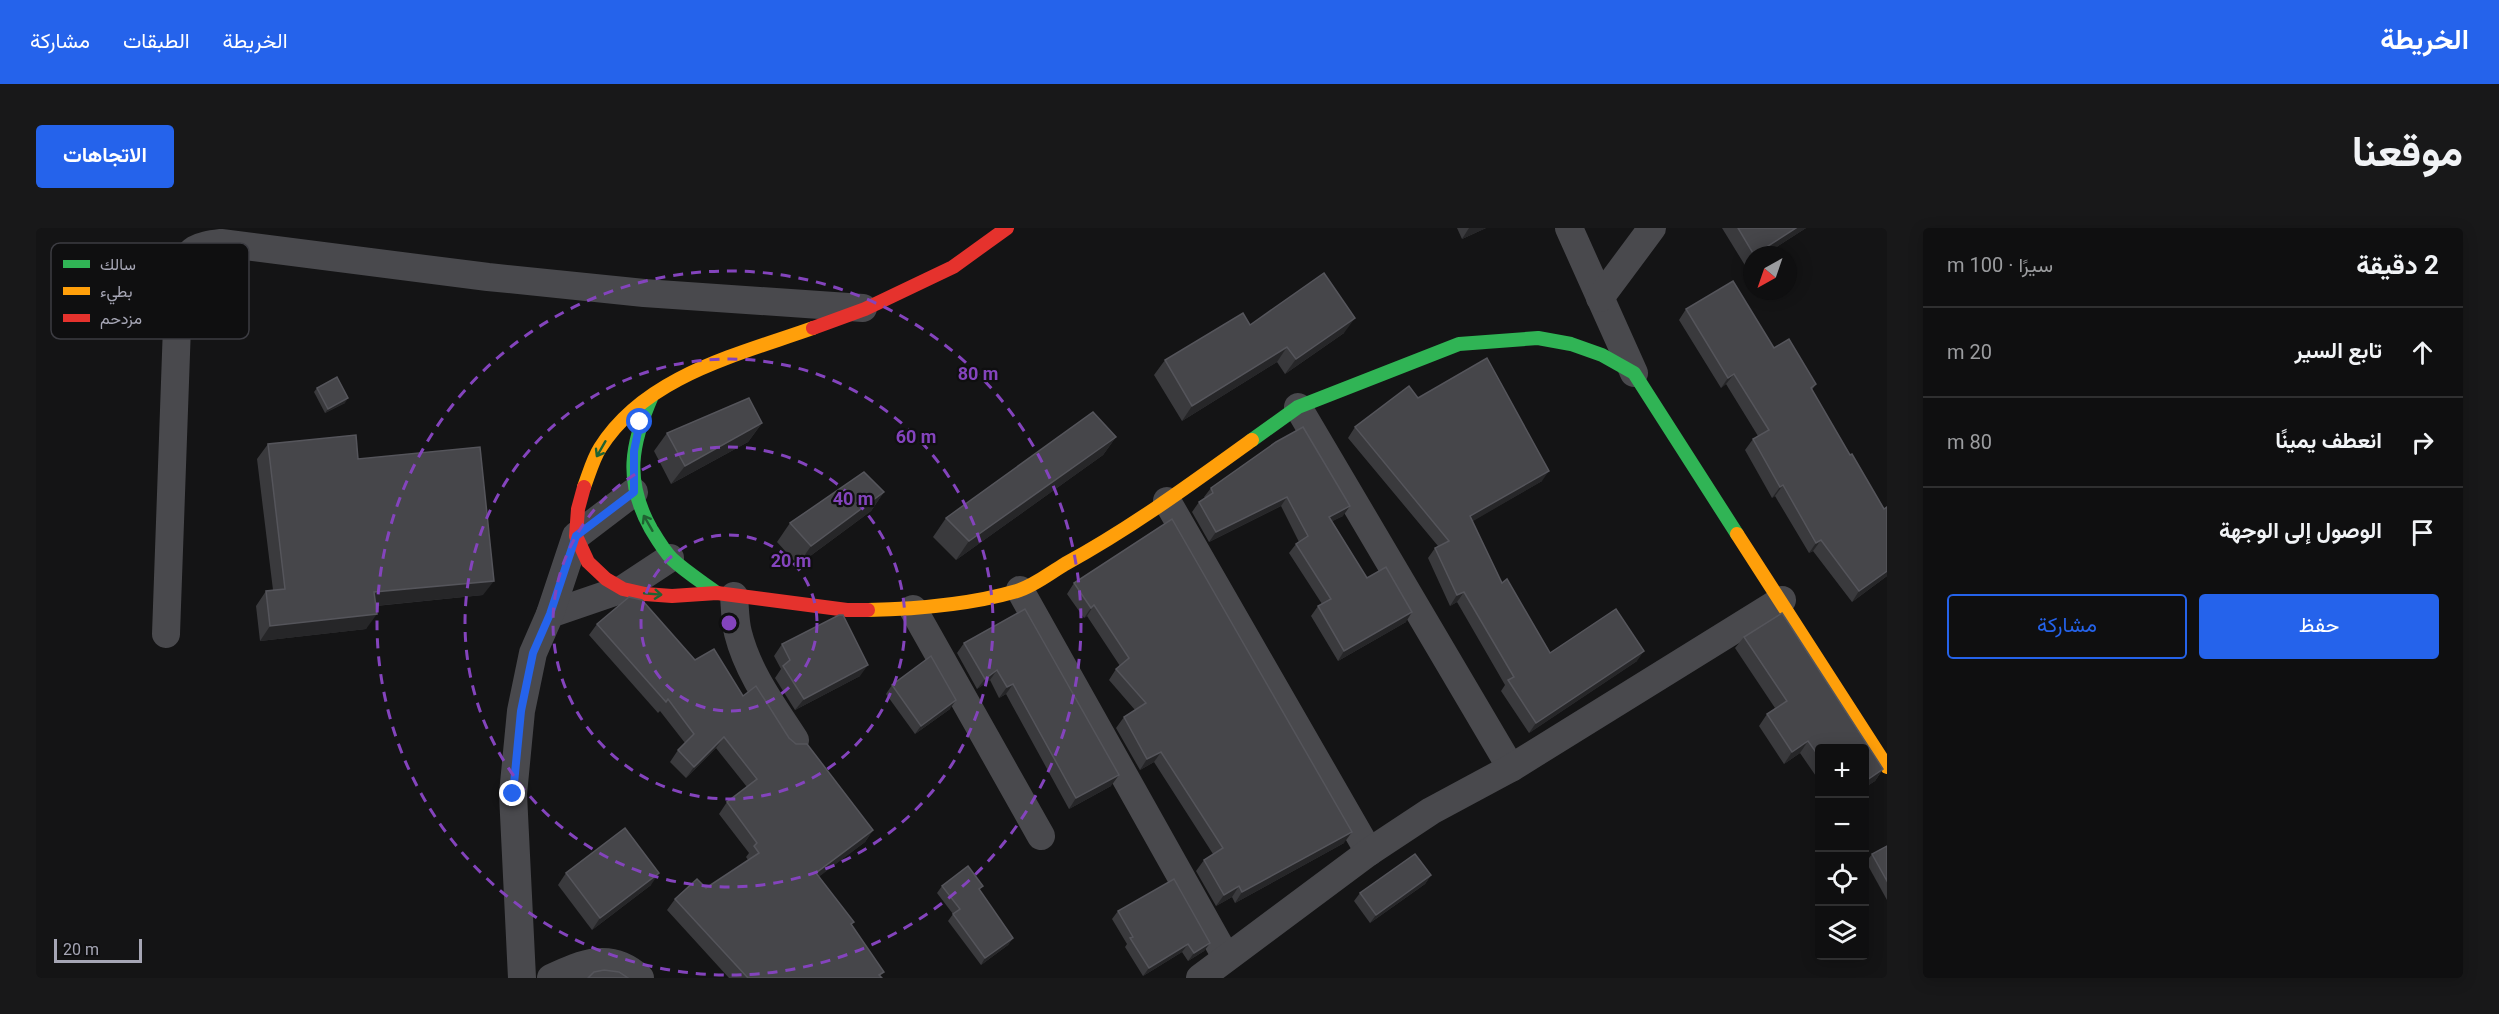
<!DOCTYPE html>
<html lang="ar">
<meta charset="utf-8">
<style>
body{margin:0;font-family:Roboto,Vazirmatn,sans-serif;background:#181819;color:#f1f3f6;direction:rtl}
.controls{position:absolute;right:18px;bottom:18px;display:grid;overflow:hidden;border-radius:6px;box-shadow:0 3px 15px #0003}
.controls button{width:54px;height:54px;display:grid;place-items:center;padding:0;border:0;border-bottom:2px solid #2f2f30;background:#0f0f10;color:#f1f3f6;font:30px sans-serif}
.compass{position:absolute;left:1707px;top:18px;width:54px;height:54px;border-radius:50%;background:#0f0f10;box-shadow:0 3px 15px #0003;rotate:220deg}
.scale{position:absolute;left:18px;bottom:15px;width:88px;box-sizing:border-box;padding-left:6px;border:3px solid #a6a6b5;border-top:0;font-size:16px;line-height:21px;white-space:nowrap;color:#a6a6b5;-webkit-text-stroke:4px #0f0f10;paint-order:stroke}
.stop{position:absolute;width:18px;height:18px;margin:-14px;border:4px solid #2563eb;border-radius:50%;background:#fff}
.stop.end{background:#2563eb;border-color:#fff;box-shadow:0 2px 6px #0008}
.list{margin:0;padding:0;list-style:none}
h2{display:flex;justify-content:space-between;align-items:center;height:78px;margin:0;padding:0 24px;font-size:26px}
h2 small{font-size:20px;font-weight:400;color:#9b9c9f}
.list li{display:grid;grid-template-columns:39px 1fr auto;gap:18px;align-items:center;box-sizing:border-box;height:90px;padding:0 24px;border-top:2px solid #2f2f30}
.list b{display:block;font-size:22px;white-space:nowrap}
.list em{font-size:20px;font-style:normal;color:#9b9c9f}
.actions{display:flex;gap:12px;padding:18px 24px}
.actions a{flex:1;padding:14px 0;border:2px solid #2563eb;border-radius:6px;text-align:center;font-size:21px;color:#2563eb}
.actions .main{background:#2563eb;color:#fff}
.icon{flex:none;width:33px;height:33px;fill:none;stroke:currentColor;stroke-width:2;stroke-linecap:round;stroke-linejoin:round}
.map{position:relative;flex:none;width:1851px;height:750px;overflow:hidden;direction:ltr;border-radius:6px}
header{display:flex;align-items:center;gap:36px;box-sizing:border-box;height:84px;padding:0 30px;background:#2563eb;color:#fff}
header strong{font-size:28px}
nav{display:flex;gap:33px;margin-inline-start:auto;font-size:21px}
.intro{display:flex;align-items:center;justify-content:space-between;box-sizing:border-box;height:144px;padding:0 36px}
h1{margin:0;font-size:42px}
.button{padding:15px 27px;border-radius:6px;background:#2563eb;color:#fff;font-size:21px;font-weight:700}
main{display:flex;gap:36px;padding:0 36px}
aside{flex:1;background:#0f0f10;border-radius:6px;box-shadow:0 3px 15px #0003}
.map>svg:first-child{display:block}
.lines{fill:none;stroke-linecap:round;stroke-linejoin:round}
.street{stroke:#49494d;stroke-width:28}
.fast{stroke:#30b455;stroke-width:14}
.slow{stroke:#ff9f0a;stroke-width:14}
.jam{stroke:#e5322d;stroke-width:14}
.wall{fill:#3a3a3d}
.shaded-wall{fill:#262628}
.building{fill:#46464a;stroke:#55555b;stroke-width:1.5}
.oneway{stroke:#206232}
.route{stroke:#2563eb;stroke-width:8}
.ring{fill:none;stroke:#8444bd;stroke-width:3;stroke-dasharray:10 8}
.key{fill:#0f0f10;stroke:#3c3c42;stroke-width:1.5}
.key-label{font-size:16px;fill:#a6a6b5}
.centre{fill:#8444bd;stroke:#0f0f10;stroke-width:3}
.ring-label{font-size:18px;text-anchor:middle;font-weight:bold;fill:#8444bd;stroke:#0f0f10;stroke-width:4.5;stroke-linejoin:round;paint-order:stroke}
</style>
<header>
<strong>الخريطة</strong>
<nav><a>الخريطة</a><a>الطبقات</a><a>مشاركة</a></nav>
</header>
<div class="intro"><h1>موقعنا</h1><a class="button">الاتجاهات</a></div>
<main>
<aside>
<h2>2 دقيقة<small>سيرًا · 100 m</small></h2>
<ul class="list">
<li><svg class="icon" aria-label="ahead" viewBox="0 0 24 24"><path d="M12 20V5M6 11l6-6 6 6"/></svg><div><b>تابع السير</b></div><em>20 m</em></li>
<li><svg class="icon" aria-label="right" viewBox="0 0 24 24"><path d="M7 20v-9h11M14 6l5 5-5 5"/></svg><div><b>انعطف يمينًا</b></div><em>80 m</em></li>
<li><svg class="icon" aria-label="arrive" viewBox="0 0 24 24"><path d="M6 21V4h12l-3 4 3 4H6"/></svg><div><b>الوصول إلى الوجهة</b></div></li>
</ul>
<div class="actions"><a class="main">حفظ</a><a>مشاركة</a></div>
</aside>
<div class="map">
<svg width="1851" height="750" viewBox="0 0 1851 750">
<rect width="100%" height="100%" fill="#141415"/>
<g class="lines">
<!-- street -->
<g class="street">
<path d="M1533,0L1598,145"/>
<path d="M1564,70L1616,0"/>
<path d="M1262,179L1475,540"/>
<path d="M1131,273L1333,624"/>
<path d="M984,362L1190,729"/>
<path d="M698,368C699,380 699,394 702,405C712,445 737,478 759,512"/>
<path d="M877,381L1005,608"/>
<path d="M514,386L587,361L634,330"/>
<path d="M130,406L143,42C154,20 161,18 185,15L452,49L608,65L827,80"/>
<path d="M486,750L477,566L485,483L497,425L514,386L540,308L598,264"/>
<path d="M515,750C547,735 575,723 604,750"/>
<path d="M1164,750L1333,624L1395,583L1475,540L1746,372"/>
</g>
<!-- fast -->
<g class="fast">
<path d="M616,168C595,216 588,253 615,301C621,311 628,323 636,331C650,344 666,354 681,365"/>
<path d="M1216,212L1262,179L1423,116L1502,110L1535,116L1566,127L1598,145L1701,306"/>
</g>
<!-- slow -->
<g class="slow">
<path d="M548,259C553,246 557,231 564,220C609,148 701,127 777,100"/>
<path d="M1701,306L1851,539"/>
<path d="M832,382C882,381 933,377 981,363C998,358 1014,345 1029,336C1095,300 1155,256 1216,212"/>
</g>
<!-- jam -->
<g class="jam">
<path d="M777,100L829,81L917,39L971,0"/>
<path d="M548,259L542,281L540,308L552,334L570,351L587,361L609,366L636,368L681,365L811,382H832"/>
</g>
</g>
<!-- wall -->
<g class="wall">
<path d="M1421,0H1450L1426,11Z"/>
<path d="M1686,0H1770L1728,27H1716V35L1710,39Z"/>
<path d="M1650,81L1738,120L1780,156L1776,162L1851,348L1816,374L1777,323L1773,325L1739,268L1736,270L1709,222L1717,211L1722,208L1690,156L1685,160L1643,92Z"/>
<path d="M1214,97L1308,105L1249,146L1241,134L1146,193L1118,147L1129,132Z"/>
<path d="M281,160L309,175L289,185L278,164Z"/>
<path d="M1382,170L1506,253L1436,293L1466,355L1514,425L1601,433L1493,505L1465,463L1469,457L1421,374L1414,378L1392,330L1399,320L1402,318L1312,210L1319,199Z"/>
<path d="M726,195L712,214L635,256L618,223L631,205Z"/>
<path d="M1080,209L1067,227L920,332L897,309L910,290Z"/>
<path d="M1240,214L1307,288L1296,293L1331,350L1370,394L1302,433L1275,388L1282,378L1286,376L1253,325L1260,316L1263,314L1245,278L1173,314L1156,284L1163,274L1169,270L1168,269L1175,260Z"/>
<path d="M232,216L322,231L447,367L340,378L330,401L224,413L220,378L230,363L237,362L221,231Z"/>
<path d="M848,264L835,283L762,337L741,314L754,295Z"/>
<path d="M1038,355L1308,615L1199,675L1196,669L1180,678L1160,643L1168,632L1177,626L1118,534L1104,542L1080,500L1088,489L1099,482L1073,452L1080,441L1084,438L1051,388L1048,390L1031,366Z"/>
<path d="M989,381L1075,558L1033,581L970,466L963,470L954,452L941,461L921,425L928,415Z"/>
<path d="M1746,385L1847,541L1839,553L1828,560V520H1784V554L1764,525L1748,536L1723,498L1731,486L1739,480L1699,420L1708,409Z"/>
<path d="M561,396L659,432L707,468L753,510L837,602L829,614L782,649L816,697L846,750H693L631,682L639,671L670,660L712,632L710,629L713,625L683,586L691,574L711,559L680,520L650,550L634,534L642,522L649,515L624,483L622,485L553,407Z"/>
<path d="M746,416L824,448L759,482L739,450L745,441L738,428Z"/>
<path d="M856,457L914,481L879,506L850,466Z"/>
<path d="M1851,618V672L1830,634L1836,626Z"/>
<path d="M530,645L615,657L556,702L522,657Z"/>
<path d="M1395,647L1389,656L1334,695L1318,673L1324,665Z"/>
<path d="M906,658L944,663L977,710L972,717L945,737L912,693L917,686L901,665Z"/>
<path d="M1082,683L1174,715L1168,723L1152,733L1146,724L1107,748L1089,719L1091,716L1076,691Z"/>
</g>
<!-- shaded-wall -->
<g class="shaded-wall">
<path d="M1433,0H1450L1426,11Z"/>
<path d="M1760,0H1770L1728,27H1718Z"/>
<path d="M1716,30V35L1710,39Z"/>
<path d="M1319,90L1308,105L1249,146L1260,131Z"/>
<path d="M1251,119L1241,134L1146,193L1156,178Z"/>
<path d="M1698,146L1690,156L1685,160L1692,150Z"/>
<path d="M312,170L309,175L289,185L292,181Z"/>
<path d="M726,195L712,214L635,256L649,238Z"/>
<path d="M1080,209L1067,227L920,332L933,313Z"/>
<path d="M1513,243L1506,253L1427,299L1434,288Z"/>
<path d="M1747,257L1739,268L1736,270L1744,259Z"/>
<path d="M848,264L835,283L762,337L775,318Z"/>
<path d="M1251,269L1245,278L1173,314L1180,304Z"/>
<path d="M1314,278L1307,288L1287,298L1293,289Z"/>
<path d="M1785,312L1777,323L1773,325L1780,315Z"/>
<path d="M1851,343V348L1816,374L1823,363Z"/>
<path d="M458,353L447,367L328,379L338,364Z"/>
<path d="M1428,364L1421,374L1414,378L1421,367Z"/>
<path d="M1058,377L1051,388L1048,390L1055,380Z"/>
<path d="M1376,384L1370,394L1302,433L1308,423Z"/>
<path d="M341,386L330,401L224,413L234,398Z"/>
<path d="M1608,423L1601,433L1493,505L1500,495Z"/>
<path d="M832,437L824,448L759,482L768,471Z"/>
<path d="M961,442L954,452L941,461L949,451Z"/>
<path d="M977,456L970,466L963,470L971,459Z"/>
<path d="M920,472L914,481L879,506L885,498Z"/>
<path d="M688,509L680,520L650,550L658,539Z"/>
<path d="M1772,513L1764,525L1748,536L1756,524Z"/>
<path d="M1125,524L1118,534L1104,542L1111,531Z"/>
<path d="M1847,541L1839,553L1828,560V554Z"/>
<path d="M1083,547L1075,558L1033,581L1040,570Z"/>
<path d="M837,602L829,614L772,657L780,645Z"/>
<path d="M1316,604L1308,615L1199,675L1206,664Z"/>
<path d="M623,645L615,657L556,702L564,690Z"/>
<path d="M1395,647L1389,656L1334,695L1340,687Z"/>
<path d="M1203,658L1196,669L1180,678L1188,667Z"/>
<path d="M977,710L972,717L945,737L949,730Z"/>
<path d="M1174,715L1168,723L1152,733L1158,725Z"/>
<path d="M1152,716L1146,724L1107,748L1113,740Z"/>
</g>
<!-- building -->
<g class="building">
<path d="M1702,0H1760L1718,27Z"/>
<path d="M1288,45L1319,90L1260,131L1251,119L1156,178L1129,132L1207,85L1214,97Z"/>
<path d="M1697,53L1738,120L1753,111L1780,156L1775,160L1814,227L1816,226L1848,281L1851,279V343L1823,363L1785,312L1780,315L1747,257L1744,259L1717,211L1733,202L1698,146L1692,150L1650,81Z"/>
<path d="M1451,130L1513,243L1434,288L1466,355L1471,351L1514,425L1580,381L1608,423L1500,495L1472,452L1478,449L1428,364L1421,367L1399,320L1413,313L1319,199L1373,158L1382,170Z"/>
<path d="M301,149L312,170L292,181L281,160Z"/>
<path d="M713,170L726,195L649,238L631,205Z"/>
<path d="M1057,184L1080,209L933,313L910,290Z"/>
<path d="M1267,199L1314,278L1293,289L1331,350L1350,339L1376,384L1308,423L1282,378L1295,371L1260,316L1272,308L1251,269L1180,304L1163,274L1177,265L1175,260L1240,214Z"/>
<path d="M320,207L322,231L444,219L458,353L338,364L341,386L234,398L230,363L249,361L232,216Z"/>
<path d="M828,244L848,264L775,318L754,295Z"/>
<path d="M1136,291L1316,604L1206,664L1203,658L1188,667L1168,632L1187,620L1125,524L1111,531L1088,489L1110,475L1080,441L1093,430L1058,377L1055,380L1038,355Z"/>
<path d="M593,369L606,372L659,432L678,421L707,468L720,458L753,510L760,516H771L837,602L780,645L818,694L815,696L848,744L843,747L846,750H712L639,671L661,651L670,660L723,625L718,618L721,615L691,574L721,551L688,509L658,539L642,522L658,506L632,471L630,474L561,396Z"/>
<path d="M989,381L1083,547L1040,570L977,456L971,459L961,442L949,451L928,415Z"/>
<path d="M1746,385L1847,541L1828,554V520H1784V530L1772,513L1756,524L1731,486L1751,473L1708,409Z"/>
<path d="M803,387H807L832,437L768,471L747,438L754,432L746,416Z"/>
<path d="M895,428L920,472L885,498L856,457Z"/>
<path d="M589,600L623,645L564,690L530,645Z"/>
<path d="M1851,618V653L1836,626Z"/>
<path d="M1379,626L1395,647L1340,687L1324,665Z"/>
<path d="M932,638L947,658L943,661L977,710L949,730L917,686L924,681L906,658Z"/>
<path d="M1138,651L1174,715L1158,725L1152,716L1113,740L1094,710L1097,709L1082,683Z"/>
<path d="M568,742L583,744L592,750H552L558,744Z"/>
</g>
<!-- one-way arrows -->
<defs><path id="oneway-shaft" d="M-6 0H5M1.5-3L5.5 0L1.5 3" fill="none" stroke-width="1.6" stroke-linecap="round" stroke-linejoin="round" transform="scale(1.5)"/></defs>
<g class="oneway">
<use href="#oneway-shaft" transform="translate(565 221) rotate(120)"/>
<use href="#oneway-shaft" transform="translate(612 295) rotate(-120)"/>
<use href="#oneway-shaft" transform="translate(617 366) rotate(5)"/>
</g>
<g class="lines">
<!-- route -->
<path class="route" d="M477,566L485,483L497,425L514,386L540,308L598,264V223L604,194"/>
</g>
<!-- distance rings -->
<g class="ring">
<circle cx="693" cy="395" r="88"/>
<circle cx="693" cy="395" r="176"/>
<circle cx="693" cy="395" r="264"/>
<circle cx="693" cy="395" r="352"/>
</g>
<!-- legend -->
<rect x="15" y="15" width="198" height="96" rx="9" class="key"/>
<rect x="27" y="32" width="27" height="8" fill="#30b455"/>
<rect x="27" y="59" width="27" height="8" fill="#ff9f0a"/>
<rect x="27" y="86" width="27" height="8" fill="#e5322d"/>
<g class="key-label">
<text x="64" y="42">سالك</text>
<text x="64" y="69">بطيء</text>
<text x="64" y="96">مزدحم</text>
</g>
<circle cx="693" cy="395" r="9" class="centre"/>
<g class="ring-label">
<text x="942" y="152">80 m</text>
<text x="880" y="215">60 m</text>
<text x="817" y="277">40 m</text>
<text x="755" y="339">20 m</text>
</g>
</svg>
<div class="controls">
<button>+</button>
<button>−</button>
<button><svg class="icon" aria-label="locate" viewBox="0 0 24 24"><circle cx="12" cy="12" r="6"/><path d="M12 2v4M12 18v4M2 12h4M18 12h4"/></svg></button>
<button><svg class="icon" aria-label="layers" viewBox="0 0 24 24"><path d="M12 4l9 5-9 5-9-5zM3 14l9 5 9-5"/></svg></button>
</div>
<svg class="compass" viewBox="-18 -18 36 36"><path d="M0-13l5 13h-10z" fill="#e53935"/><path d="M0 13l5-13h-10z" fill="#9b9c9f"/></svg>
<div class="scale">20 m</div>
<div class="stop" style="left:604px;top:194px"></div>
<div class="stop end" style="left:477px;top:566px"></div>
</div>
</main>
